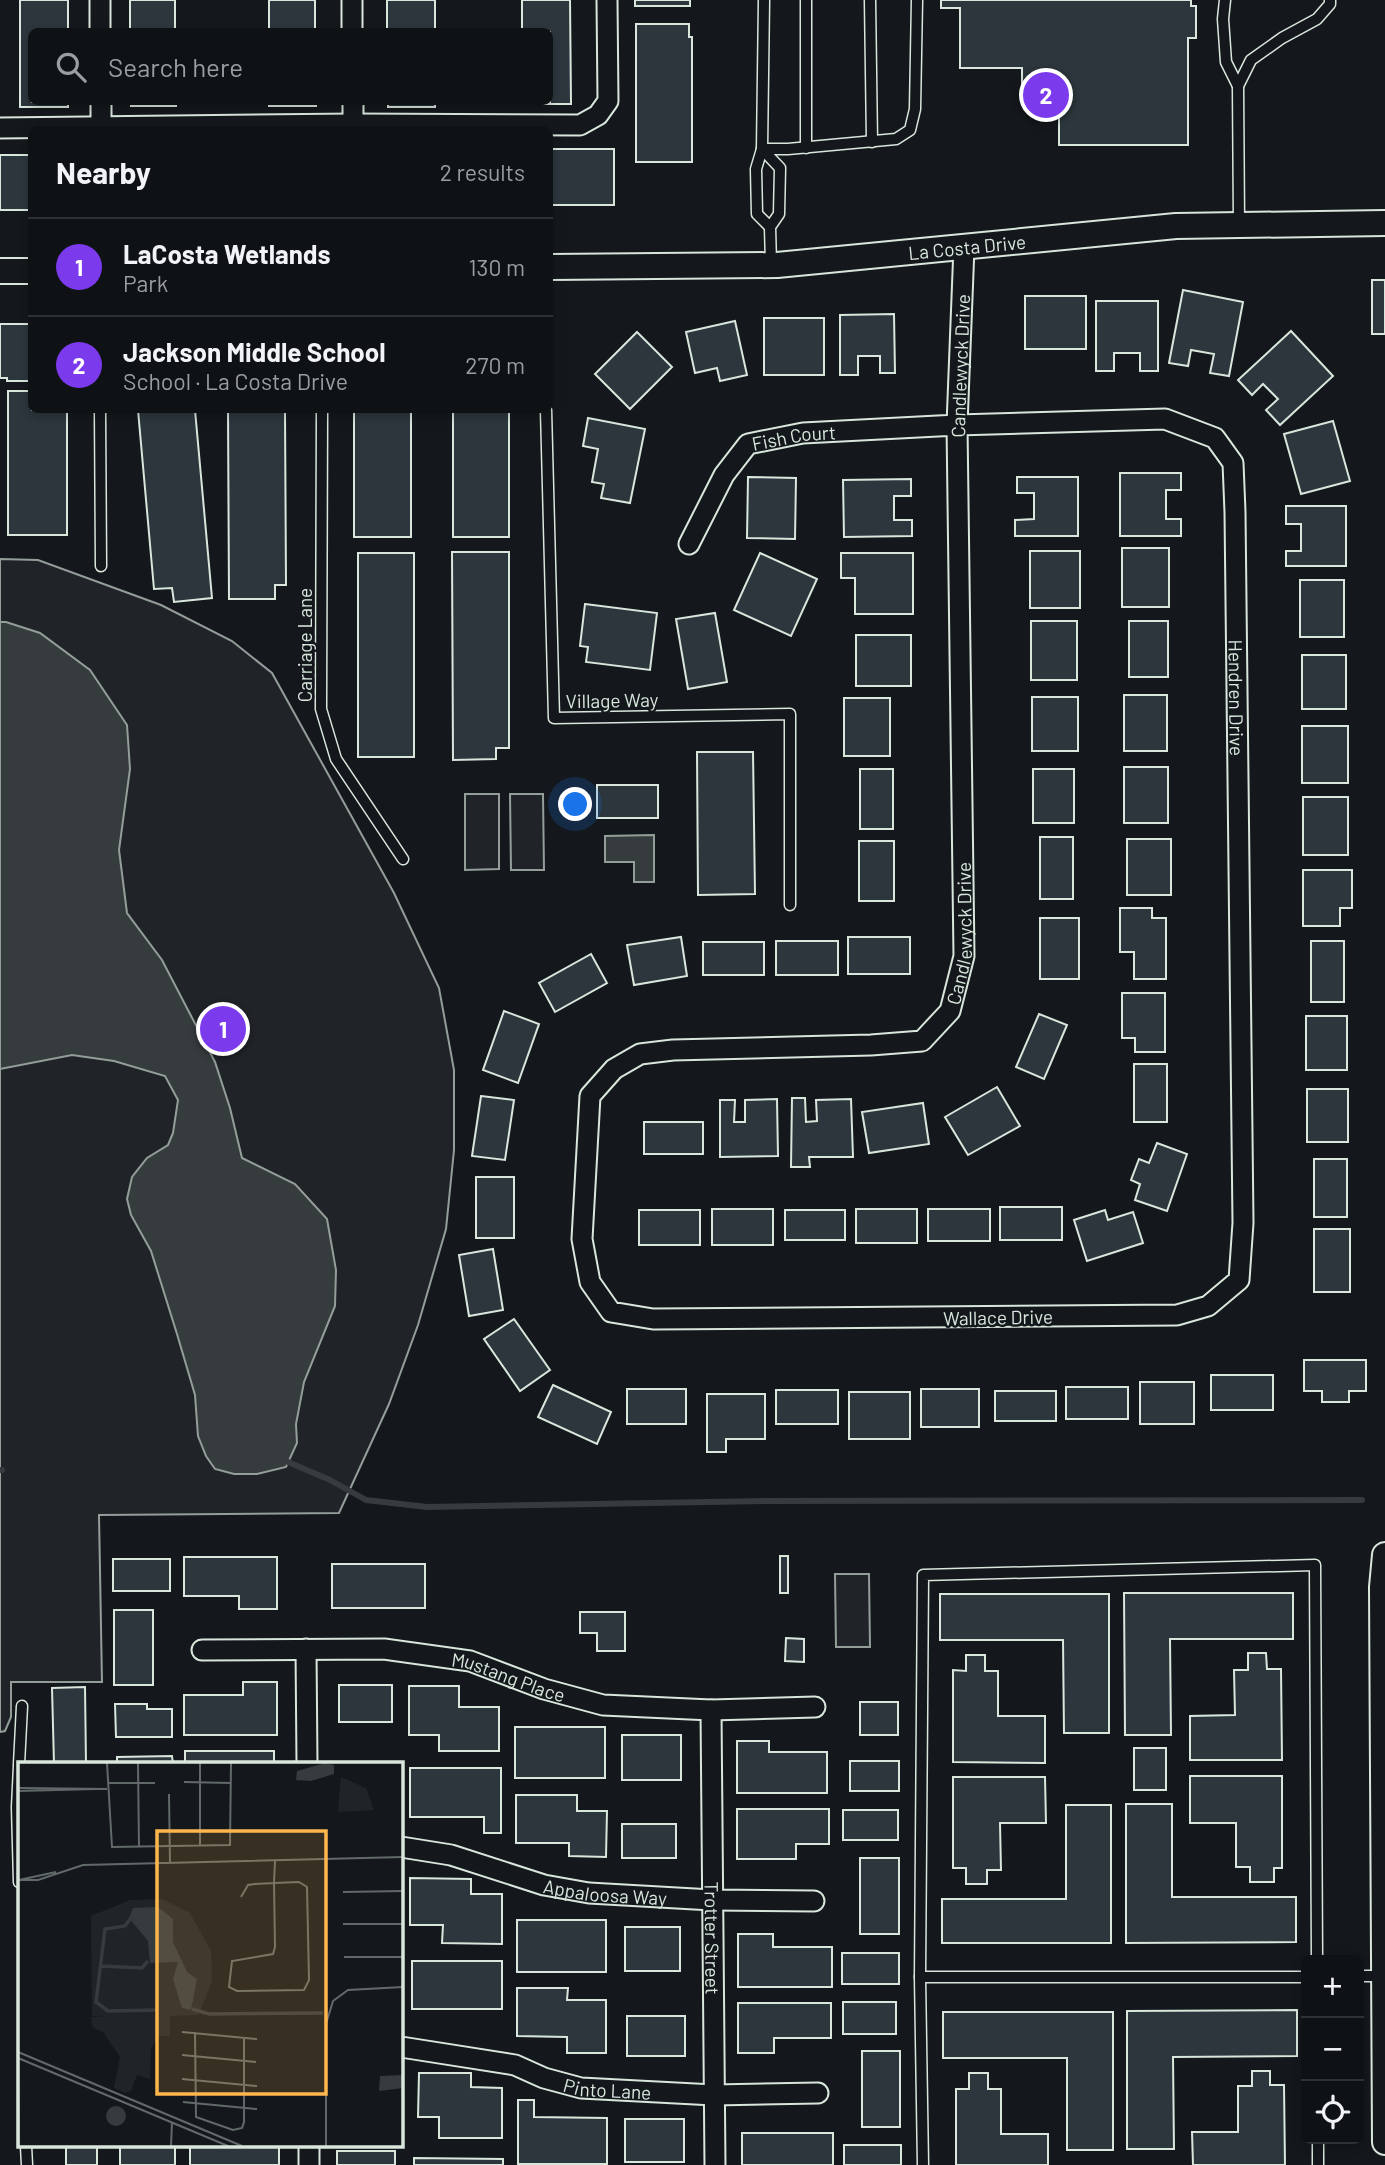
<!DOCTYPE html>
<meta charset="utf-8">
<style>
body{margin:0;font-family:Barlow,sans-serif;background:#1d2022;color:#f1f3f6}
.controls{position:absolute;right:21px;bottom:21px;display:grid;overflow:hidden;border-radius:10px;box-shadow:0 4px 10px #0003}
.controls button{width:63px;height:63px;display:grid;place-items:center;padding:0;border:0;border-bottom:2px solid #2f3234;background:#0f1215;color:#f1f3f6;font:35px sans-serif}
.you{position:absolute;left:576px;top:805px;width:24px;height:24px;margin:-18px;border:5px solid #fff;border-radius:50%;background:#1a73e8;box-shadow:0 0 0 10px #1a73e833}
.badge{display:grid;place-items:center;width:46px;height:46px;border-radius:50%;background:#7c3aed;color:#fff;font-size:23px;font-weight:700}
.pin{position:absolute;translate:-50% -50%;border:4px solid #fff;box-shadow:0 2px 7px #0006}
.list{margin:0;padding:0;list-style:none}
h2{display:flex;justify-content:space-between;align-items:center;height:91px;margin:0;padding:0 28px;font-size:30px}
h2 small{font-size:23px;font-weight:400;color:#9b9ea0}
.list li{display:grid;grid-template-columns:46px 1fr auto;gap:21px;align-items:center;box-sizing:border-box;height:98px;padding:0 28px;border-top:2px solid #2f3234}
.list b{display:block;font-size:26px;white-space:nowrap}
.list p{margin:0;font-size:23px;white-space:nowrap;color:#9b9ea0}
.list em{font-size:23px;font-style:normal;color:#9b9ea0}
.icon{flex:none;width:38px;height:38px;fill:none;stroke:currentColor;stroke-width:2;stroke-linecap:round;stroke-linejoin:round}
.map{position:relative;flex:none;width:1385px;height:2165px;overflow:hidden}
.search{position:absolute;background:#0f1215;box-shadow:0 4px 10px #0003;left:28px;top:28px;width:525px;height:77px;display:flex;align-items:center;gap:18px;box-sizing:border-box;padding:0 24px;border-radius:10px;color:#9b9ea0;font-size:26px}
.panel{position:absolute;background:#0f1215;box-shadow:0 4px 10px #0003;left:28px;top:126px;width:525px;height:287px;border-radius:10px}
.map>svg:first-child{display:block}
.green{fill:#202428;stroke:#939e99;stroke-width:2}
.water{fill:#363b3e;stroke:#939e99;stroke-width:2}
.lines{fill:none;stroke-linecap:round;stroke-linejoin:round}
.stream{stroke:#363b3e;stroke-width:6}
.building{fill:#2c363c;stroke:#d8e6dc;stroke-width:2}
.service-casing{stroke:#d8e6dc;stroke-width:13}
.minor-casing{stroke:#d8e6dc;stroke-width:23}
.tertiary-casing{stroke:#d8e6dc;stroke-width:28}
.service{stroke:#14181c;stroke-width:10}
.minor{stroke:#14181c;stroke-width:19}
.tertiary{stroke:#14181c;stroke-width:24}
.labels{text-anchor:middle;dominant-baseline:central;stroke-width:5;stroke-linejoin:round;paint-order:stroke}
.street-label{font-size:19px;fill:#d8e6dc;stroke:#14181c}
.inset-river{fill:none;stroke:#363b3e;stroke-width:3.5}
.inset-road{fill:none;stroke:#626a69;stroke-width:2}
.view{fill:#ffb74d;fill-opacity:0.15;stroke:#ffb74d;stroke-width:3.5}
.inset-edge{fill:none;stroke:#d8e6dc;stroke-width:3.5}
</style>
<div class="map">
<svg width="1385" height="2165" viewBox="0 0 1385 2165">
<rect width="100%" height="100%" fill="#14181c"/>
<!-- green -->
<g class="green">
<path d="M0,559L38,560L161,605L232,641L272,673L394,893L439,988L454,1070V1150L446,1229L418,1325L389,1404L339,1513L99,1515L102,1682H11V1717L5,1731L0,1732Z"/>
<path d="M465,794H499V869L465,870Z"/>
<path d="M510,794H543L544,870H511Z"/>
<path d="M835,1574H869L870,1647H836Z"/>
</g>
<!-- water -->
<g class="water">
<path d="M0,622H6L40,633L90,670L127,725L130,769L119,850L127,913L162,960L215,1062L230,1108L242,1158L295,1184L327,1219L336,1270L335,1306L304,1382L296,1424L297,1443L286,1467L257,1474H234L215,1469L206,1456L198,1436L195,1395L177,1334L151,1251L131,1215L127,1199L132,1177L147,1158L168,1145L173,1133L178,1100L165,1076L114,1061L72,1055L0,1069Z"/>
<path d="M654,835V882H634V862H605V836Z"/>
</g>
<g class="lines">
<!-- stream -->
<g class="stream">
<path d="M281,1459L330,1480L366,1500L427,1507L768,1501L1362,1500"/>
<path d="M0,1470H2"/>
</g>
</g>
<!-- building -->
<g class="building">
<path d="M20,0H68V32H32V102H68V107H20Z"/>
<rect x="130" y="0" width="45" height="32"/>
<rect x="269" y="0" width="46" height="32"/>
<rect x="387" y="0" width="48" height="32"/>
<path d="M522,0H570L571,104H522V102H550V32H522Z"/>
<rect x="635" y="0" width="55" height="6"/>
<path d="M941,0H1191V6H1196V38H1188V145H1059V89H1043V84H1022V68H960V8H941Z"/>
<path d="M636,24H689V37H692V162H636Z"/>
<rect x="131" y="102" width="45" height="4"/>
<rect x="269" y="102" width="47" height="4"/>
<rect x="388" y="102" width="47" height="5"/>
<rect x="550" y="149" width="64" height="56"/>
<rect x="0" y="155" width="32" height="55"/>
<rect x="1372" y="280" width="13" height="54"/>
<path d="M1183,290L1243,302L1229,376L1210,373L1214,354L1191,350L1188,366L1169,363Z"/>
<rect x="1025" y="296" width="61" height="53"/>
<path d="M1096,301H1158V371H1140V353H1114V371H1096Z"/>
<path d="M894,314L895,373H880V356H858V375H840V315Z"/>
<rect x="764" y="318" width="60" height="57"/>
<path d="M735,321L747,375L720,381L717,368L695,373L686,332Z"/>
<path d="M0,324H32V381H7V378H0Z"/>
<path d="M1291,331L1333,376L1280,425L1266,410L1278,399L1263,384L1252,395L1238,380Z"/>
<path d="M637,332L672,367L630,409L595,374Z"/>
<path d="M8,391H32V410H67V535H8Z"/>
<path d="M138,410H195L212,598L174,602L172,588L154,589Z"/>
<path d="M228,410H285L286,585H275V599H229Z"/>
<rect x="354" y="410" width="57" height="127"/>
<rect x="453" y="410" width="56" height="127"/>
<path d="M588,418L645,429L630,503L601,498L604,484L592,482L598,449L583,446Z"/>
<path d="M1333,421L1350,481L1301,494L1284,434Z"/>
<path d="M1120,473H1181V490H1166V519H1181V536H1120Z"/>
<path d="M748,477L796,478L795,539L747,538Z"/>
<path d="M1017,477H1078V536H1015V520L1034,519V493H1017Z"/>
<path d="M911,479V496H894V520H912V536L844,537L843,480Z"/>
<path d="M1286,506H1346V566H1286V551H1301V524H1286Z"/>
<rect x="1122" y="548" width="47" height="59"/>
<rect x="1030" y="551" width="50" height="57"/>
<path d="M452,552H509V748H496V759L453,760Z"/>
<rect x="358" y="553" width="56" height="204"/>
<path d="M760,553L817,579L791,636L734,610Z"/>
<path d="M841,553H913V614H855V578H841Z"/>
<rect x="1300" y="580" width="44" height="57"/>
<path d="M585,604L657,613L650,670L586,662L588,647L580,646Z"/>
<path d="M715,613L727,682L688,689L676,619Z"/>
<rect x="1031" y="621" width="46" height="59"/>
<rect x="1129" y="621" width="39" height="56"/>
<rect x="856" y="635" width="55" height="51"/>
<rect x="1302" y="655" width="44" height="54"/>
<rect x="1124" y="695" width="43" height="56"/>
<rect x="1032" y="697" width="46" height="54"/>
<rect x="844" y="698" width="46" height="58"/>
<rect x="1302" y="726" width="46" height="57"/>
<path d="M697,752H753L755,894L698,895Z"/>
<rect x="1124" y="767" width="44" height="56"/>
<rect x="860" y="769" width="33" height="60"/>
<rect x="1033" y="769" width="41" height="54"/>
<rect x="597" y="785" width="61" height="33"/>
<rect x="1303" y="797" width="45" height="58"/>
<rect x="1040" y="837" width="33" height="62"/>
<rect x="1127" y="839" width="44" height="56"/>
<rect x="859" y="841" width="35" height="60"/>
<path d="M1303,870H1352V908H1340V926H1303Z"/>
<path d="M1120,908H1152V918H1166V979H1134V952H1120Z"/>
<rect x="1040" y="918" width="39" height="61"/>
<path d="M681,937L687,976L634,985L627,945Z"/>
<rect x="848" y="937" width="62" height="37"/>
<rect x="776" y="941" width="62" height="34"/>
<rect x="1311" y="941" width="33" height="61"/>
<rect x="703" y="942" width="61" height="33"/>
<path d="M591,954L607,983L555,1012L539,983Z"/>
<path d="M1122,993H1165V1052H1135V1038H1122Z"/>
<path d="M504,1011L539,1024L518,1083L483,1070Z"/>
<path d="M1039,1014L1067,1025L1044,1079L1016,1067Z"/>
<rect x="1306" y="1016" width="41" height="54"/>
<rect x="1134" y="1064" width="33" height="58"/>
<path d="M997,1087L1020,1126L968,1155L945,1117Z"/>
<rect x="1307" y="1089" width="41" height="53"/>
<path d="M481,1096L514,1100L505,1160L472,1156Z"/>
<path d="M792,1098H805L806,1122L817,1121L816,1100L851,1099L853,1157H809L810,1167H791Z"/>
<path d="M777,1099L778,1156L720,1157V1100H735L734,1122H745V1100Z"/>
<path d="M923,1103L929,1144L869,1153L862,1112Z"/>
<rect x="644" y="1122" width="59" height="32"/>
<path d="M1157,1143L1187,1154L1167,1211L1135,1200L1140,1184L1131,1180L1139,1159L1149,1163Z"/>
<rect x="1314" y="1159" width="33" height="58"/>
<rect x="476" y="1177" width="38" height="61"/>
<rect x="1000" y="1207" width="62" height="33"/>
<rect x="712" y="1209" width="61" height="36"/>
<rect x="856" y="1209" width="61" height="34"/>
<rect x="928" y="1209" width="62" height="32"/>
<rect x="639" y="1210" width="61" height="35"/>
<rect x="785" y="1210" width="60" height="30"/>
<path d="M1105,1210L1108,1220L1133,1212L1143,1243L1087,1261L1074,1220Z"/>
<rect x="1314" y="1229" width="36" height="63"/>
<path d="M493,1249L503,1310L469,1316L459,1255Z"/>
<path d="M514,1319L550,1370L520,1391L484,1339Z"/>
<path d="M1304,1360H1366V1391H1349V1402H1322V1391H1304Z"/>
<rect x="1211" y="1375" width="62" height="35"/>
<rect x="1140" y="1382" width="54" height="42"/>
<path d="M553,1385L611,1412L597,1444L538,1417Z"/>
<rect x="1066" y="1387" width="62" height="32"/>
<rect x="627" y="1389" width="59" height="35"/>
<rect x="921" y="1389" width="58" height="38"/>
<rect x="776" y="1390" width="62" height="34"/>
<rect x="995" y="1391" width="61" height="30"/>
<rect x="849" y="1392" width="61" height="47"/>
<path d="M707,1394H765V1439H726V1452H707Z"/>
<rect x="780" y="1556" width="8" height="37"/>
<path d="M184,1557H277V1609H239V1596H184Z"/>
<rect x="113" y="1559" width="57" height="32"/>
<rect x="332" y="1564" width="93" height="44"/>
<path d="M1124,1593H1293V1639H1170L1171,1735H1125Z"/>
<path d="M940,1594H1109V1733H1064L1063,1640H940Z"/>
<rect x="114" y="1610" width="39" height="75"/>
<path d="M580,1612H625V1651H597V1633H580Z"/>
<path d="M786,1638L804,1639V1662L785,1661Z"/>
<path d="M1248,1653H1266L1267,1669H1281L1282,1760H1190V1716L1235,1715L1234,1670H1248Z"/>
<path d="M966,1655H985V1671H998V1716H1045V1763L953,1762V1670L966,1671Z"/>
<path d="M243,1682H277V1735H184V1695H243Z"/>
<rect x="339" y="1685" width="53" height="37"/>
<path d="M409,1686H459V1707H499V1751H439V1735H409Z"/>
<path d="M85,1687L86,1764H54L52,1688Z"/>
<rect x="860" y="1702" width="38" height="33"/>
<path d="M115,1704H147V1709H172V1737H116Z"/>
<rect x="515" y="1727" width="90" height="51"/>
<rect x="622" y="1735" width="59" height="45"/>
<path d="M737,1741H769V1752H827V1793H737Z"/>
<rect x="1134" y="1748" width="32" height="42"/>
<rect x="185" y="1751" width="89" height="13"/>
<path d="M172,1756L173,1764H117V1757Z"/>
<rect x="850" y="1761" width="49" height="30"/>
<path d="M410,1768H501V1833H484V1817H410Z"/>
<path d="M1190,1776H1282V1868H1274V1882H1250V1867H1236V1823H1190Z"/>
<path d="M953,1777H1045L1046,1823H1000L1001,1870H987V1884H966V1868H953Z"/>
<path d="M516,1795H577V1811H607L606,1857L569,1856V1843H516Z"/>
<path d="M1126,1804H1172V1897H1296V1942L1126,1943Z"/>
<path d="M1066,1805H1111V1943H942V1899H1066Z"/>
<path d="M737,1809H829V1844H796V1859H737Z"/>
<rect x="843" y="1810" width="55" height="30"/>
<rect x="622" y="1824" width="54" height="34"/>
<rect x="860" y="1858" width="39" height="76"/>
<path d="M410,1878L471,1879V1894H502V1944L442,1943L443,1925H410Z"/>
<rect x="517" y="1920" width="89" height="52"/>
<rect x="625" y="1927" width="55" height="44"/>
<path d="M738,1934H773V1947H832V1987H738Z"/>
<rect x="842" y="1953" width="57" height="31"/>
<rect x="412" y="1961" width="90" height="48"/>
<path d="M517,1988H568L567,2000H606V2053H567V2037L517,2036Z"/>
<rect x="843" y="2002" width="53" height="32"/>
<path d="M738,2003H831V2038H774V2053H738Z"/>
<path d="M1297,2010V2056L1173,2057L1174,2149H1127V2011Z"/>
<path d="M943,2012H1113V2150H1067V2058H943Z"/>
<rect x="627" y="2016" width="58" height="40"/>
<rect x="862" y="2051" width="38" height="76"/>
<path d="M1252,2071H1270V2085H1284L1285,2165H1193L1192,2132H1238V2086H1252Z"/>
<path d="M419,2073H471V2087L502,2088V2138H439V2117H418Z"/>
<path d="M969,2073H988V2089H1001V2134H1048V2165H956V2089H969Z"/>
<path d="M518,2100H534V2117L607,2118V2164H518Z"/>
<rect x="625" y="2119" width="59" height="43"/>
<rect x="742" y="2133" width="91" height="32"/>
<rect x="844" y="2145" width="57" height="20"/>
<rect x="66" y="2146" width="31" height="19"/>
<rect x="120" y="2146" width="55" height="19"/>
<rect x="190" y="2146" width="89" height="19"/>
<rect x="337" y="2151" width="58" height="14"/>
<path d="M414,2158L503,2159V2165H414Z"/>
</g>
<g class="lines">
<!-- service casing -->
<g class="service-casing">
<g id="service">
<path d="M764,0L762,149L756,169L757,214L770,227"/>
<path d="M806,0V148"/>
<path d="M870,0L872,142"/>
<path d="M1225,0L1223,19L1226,62L1238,86"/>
<path d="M762,149H788L896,139L910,130L915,109L917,0"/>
<path d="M762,149L780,168L779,214L770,227L771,264"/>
<path d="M1239,225L1238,86L1251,60L1282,38L1317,19L1330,4V0"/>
<path d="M100,410L101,566"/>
<path d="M322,410L321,709L336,759L403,859"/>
<path d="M546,410L554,718L790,714V905"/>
<path d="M19,1764L22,1706"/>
<path d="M19,1766L17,1807L19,1882"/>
<path d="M1359,1976H1383"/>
<path d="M920,1977H1306"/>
<path d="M1318,2139V2165"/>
<path d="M26,2146L27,2165"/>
<path d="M923,2165L920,1977L923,1575L1315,1565L1317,1960"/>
</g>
</g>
<!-- minor casing -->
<g class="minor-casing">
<g id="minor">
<path d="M100,0V32"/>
<path d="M352,0V32"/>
<path d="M101,102V130"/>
<path d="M353,102V124"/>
<path d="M0,128L353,124L580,125L598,115L608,101L607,0"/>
<path id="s1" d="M689,544L724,475L748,444L803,433L957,425L1165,419L1215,438L1233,463L1235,512L1243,1223L1239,1280L1208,1306L1177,1315L653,1319L611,1312L590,1282L582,1239L590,1096L614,1069L640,1054L673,1050L871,1045L922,1041L950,1011L964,956L957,425L964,247"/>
<path d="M306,1649L307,1764"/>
<path id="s2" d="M202,1650L384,1649L470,1661L544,1689L603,1705L711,1710L815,1707"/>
<path id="s3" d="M711,1710L715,2165"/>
<path id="s4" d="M401,1847L451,1855L544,1885L589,1893L712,1900L814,1901"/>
<path id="s5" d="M401,2047L515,2065L544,2078L581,2088L714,2095L818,2093"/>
<path d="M309,2146V2165"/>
</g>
</g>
<!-- tertiary casing -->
<g class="tertiary-casing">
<g id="tertiary">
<path id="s6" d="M550,267L777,265L1176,226L1385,223"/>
<path d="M0,271H32"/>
<path d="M1385,1555L1382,1587L1385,2142"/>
</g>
</g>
<!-- service -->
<use href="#service" class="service"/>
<!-- minor -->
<use href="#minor" class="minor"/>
<!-- tertiary -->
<use href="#tertiary" class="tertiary"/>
</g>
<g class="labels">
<!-- street labels -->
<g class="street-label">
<text stroke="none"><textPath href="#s6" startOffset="418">La Costa Drive</textPath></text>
<text stroke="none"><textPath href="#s1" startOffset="3336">Candlewyck Drive</textPath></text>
<text stroke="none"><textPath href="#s1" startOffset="163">Fish Court</textPath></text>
<text transform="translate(304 645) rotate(-90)">Carriage Lane</text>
<text stroke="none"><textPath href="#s1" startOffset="854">Hendren Drive</textPath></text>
<text transform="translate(612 700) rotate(-1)">Village Way</text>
<text stroke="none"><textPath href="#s1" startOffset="2768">Candlewyck Drive</textPath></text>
<text transform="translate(998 1317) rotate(-1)">Wallace Drive</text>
<text stroke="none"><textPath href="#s2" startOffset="310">Mustang Place</textPath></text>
<text stroke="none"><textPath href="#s4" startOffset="210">Appaloosa Way</textPath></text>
<text stroke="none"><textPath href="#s3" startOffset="228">Trotter Street</textPath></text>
<text stroke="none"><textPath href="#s5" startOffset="212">Pinto Lane</textPath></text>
</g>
</g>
<!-- overview -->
<g transform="translate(18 1762)">
<rect width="385" height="385" fill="#14181c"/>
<path d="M323,15L348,26L356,48L320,50ZM144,137L172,151L193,189L194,219L181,253L152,254V274H141L133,287L132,317L119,313L113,329L107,331L96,326L102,295L85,270L75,266L73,255L87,254H74L73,154L112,138Z" fill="#202428"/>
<path d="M307,1L316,3V12L293,19L278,18L279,9ZM140,145L155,157V180L169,210L179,217L173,248L164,246L155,217L160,200L132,201L130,179L111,156L115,146ZM385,313V326L361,329L362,314ZM88 354a10 10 0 1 1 20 0a10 10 0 1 1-20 0Z" fill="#363b3e"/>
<path class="inset-river" d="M112,157L107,164L87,167L78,240L90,249L140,248M83,204L124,206L130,199M174,247L191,252L305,251"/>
<path class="inset-road" d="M89,1L94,85L212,83L213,1M120,1L121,85M182,1V84M166,20L213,21M90,21H137M0,26L89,27M0,29L78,27M151,32L152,102M0,118H20L65,103L385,95M1,118L38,110M325,130L385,129M223,135L230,123L237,122L256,121L281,120L289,125L291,218L286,228L219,229L211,225L214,199L255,192L257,185L256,121L257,99M325,162H385M326,195H385M164,270L239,277M177,270L178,355L215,368L224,366L226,360V277M0,290L224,384M164,293L238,300M0,296L210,384M0,314L1,384M164,317L239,324M165,340L239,347M153,384L154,360M308,384V262L315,239L330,228L385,225"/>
<path class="view" d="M139,69H308V332H139Z"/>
<rect width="385" height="385" class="inset-edge"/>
</g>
</svg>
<div class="controls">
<button>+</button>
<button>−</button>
<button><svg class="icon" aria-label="locate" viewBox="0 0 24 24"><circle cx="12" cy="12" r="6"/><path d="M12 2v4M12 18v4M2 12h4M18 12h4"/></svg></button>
</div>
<div class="you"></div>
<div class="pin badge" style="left:223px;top:1029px">1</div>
<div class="pin badge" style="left:1046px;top:95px">2</div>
<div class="search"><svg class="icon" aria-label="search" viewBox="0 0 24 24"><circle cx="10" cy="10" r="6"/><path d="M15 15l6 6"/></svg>Search here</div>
<section class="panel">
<h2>Nearby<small>2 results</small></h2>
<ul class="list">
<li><span class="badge">1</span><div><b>LaCosta Wetlands</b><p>Park</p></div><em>130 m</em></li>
<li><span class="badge">2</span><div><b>Jackson Middle School</b><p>School · La Costa Drive</p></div><em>270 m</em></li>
</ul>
</section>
</div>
